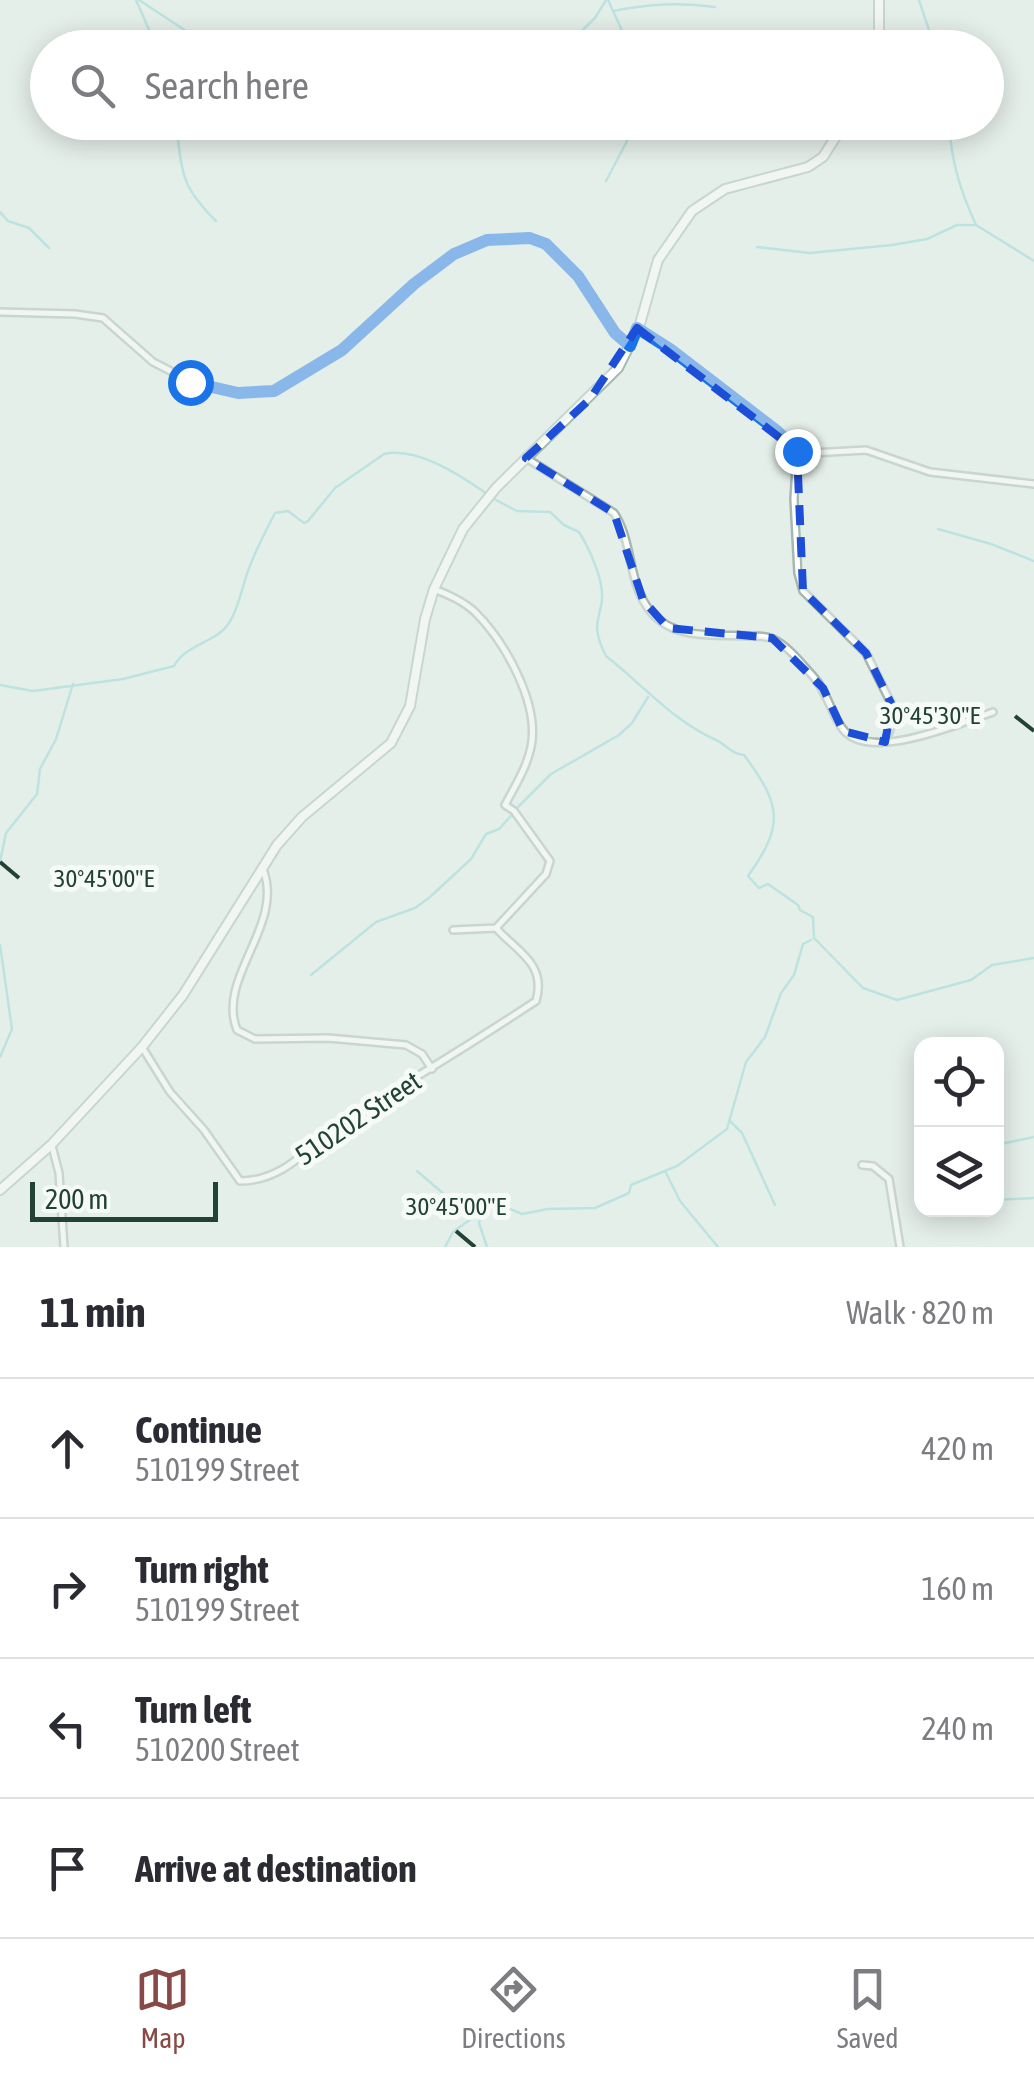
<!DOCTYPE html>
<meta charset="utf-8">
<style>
body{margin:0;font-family:"Asap Condensed",sans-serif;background:#f7f7f7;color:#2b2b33}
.controls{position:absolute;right:30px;bottom:30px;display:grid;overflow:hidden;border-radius:20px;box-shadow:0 5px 25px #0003}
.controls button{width:90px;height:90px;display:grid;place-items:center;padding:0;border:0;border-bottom:2px solid #e1e1e2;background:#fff;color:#2b2b33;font:50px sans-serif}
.scale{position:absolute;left:30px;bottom:25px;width:188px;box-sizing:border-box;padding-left:10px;border:5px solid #234236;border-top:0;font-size:28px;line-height:35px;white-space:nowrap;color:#234236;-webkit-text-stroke:8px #f6fbf8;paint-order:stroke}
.stop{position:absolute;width:30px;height:30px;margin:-22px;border:8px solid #1a73e8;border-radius:50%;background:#fff}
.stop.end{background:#1a73e8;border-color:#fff;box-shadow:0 2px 10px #0008}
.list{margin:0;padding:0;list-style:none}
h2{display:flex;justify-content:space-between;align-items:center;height:130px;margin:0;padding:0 40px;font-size:42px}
h2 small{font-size:32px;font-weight:400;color:#7c7c81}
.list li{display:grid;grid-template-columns:65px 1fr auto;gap:30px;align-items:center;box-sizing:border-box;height:140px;padding:0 40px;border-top:2px solid #e1e1e2}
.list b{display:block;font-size:38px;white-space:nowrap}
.list p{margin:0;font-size:32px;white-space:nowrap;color:#7c7c81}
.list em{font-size:32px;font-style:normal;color:#7c7c81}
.icon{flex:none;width:55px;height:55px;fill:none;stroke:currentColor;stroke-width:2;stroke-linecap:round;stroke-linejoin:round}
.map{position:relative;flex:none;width:1034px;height:1247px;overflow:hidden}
.search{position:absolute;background:#fff;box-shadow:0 5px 25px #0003;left:30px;right:30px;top:30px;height:110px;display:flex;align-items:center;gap:25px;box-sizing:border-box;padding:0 35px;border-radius:55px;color:#7c7c81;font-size:38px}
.sheet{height:690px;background:#fff}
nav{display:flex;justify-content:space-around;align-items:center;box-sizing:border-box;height:140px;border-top:2px solid #e1e1e2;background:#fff;font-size:28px;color:#7c7c81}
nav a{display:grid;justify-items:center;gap:5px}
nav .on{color:#874945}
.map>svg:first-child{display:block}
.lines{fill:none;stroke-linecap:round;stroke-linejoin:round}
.stream{stroke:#8cd4d5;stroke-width:2.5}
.street-casing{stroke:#a7b8b0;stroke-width:10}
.secondary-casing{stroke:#a3bbb0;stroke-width:12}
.street{stroke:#fff;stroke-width:5}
.secondary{stroke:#fff;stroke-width:8}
.route{stroke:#1a73e8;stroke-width:12}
.marked{fill:none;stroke:#1d4ed8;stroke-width:8;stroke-dasharray:20 12;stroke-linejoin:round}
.ticks{fill:none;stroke:#234236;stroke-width:4}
.labels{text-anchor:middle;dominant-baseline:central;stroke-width:10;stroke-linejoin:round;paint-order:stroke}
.street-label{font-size:28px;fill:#234236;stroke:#f6fbf8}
.ticks-label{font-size:25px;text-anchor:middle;fill:#234236;stroke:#f6fbf8;stroke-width:10;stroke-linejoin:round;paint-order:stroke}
</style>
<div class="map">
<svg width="1034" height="1247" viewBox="0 0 1034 1247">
<rect width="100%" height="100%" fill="#e5efe9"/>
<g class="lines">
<!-- stream -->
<g class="stream">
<path d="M136,0L157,48"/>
<path d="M139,0L212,48"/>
<path d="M608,0L630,48"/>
<path d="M919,0L935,48"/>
<path d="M613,11C649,4 679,2 715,7"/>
<path d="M564,48L595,18L606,0"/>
<path d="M175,122C184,172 177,182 216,221"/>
<path d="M949,122C951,161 960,190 976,225"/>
<path d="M606,181L637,122"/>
<path d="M0,212L8,221L29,228L49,248"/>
<path d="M757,247L810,253L892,245L927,239L957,225H976L1034,261"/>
<path d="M494,499L517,511L550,512L564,525L579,532C588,546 598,569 601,585C607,615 586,618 606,656C643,685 673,721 716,740C727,745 731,754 744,755C781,805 785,824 748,876L759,888L768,884L798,905L800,910L813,917L814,938L863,988L897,1000L971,980L992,965L1034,958"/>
<path d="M938,529L991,544L1034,561"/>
<path d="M0,685L33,691L123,679L174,666C187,643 216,643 229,623C239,608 242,587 248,571C255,551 265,532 275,513L288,511L304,523L308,521L335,488L384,454C417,446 462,476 487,494"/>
<path d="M518,807L551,774L619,735L632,723L648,697"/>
<path d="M0,862L6,833L37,794L40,769L56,739L73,684"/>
<path d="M0,945L12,1029L0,1057"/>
<path d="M311,975L376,922L415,908L430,897L471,859L486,834L499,829L511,816"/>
<path d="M729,1120L742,1133L775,1205"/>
<path d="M996,1145L1034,1137"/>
<path d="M417,1171L452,1201L504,1206L522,1214L548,1209L595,1208L629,1193L631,1185L677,1166L727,1129L746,1062L765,1037L781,993L794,975L803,944L811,940"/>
<path d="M665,1171L680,1201L718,1247"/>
<path d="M996,1200L1034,1198"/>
<path d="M482,1212L479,1223L487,1247"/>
<path d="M445,1247L453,1232L486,1208"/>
</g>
<!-- street casing -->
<g class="street-casing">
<g id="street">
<path d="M0,312L75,314L103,318L153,362L190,381L238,393L273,391L342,350L414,284L454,254L487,240L530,238L546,243L578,276L615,333L628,344"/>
<path d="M637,328L670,349L777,431L797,451L812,453L866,450L930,472L1034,484"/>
<path d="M797,451L794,499L798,573L803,591L866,653L892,705L894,719L885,742"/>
<path d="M526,458L614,513C634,543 627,584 651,612C675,641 717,634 751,636C757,636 768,636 773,639C788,646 801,663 812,675C827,691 830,711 842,728C867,764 960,723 993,712"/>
<path d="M434,589C449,595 463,601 475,612C505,642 540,704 531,747C527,767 515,786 505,805L514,811L550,861L546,874L496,928L453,930"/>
<path d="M263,869C285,926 216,977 237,1030L255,1039L328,1038L406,1045L422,1054L432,1069"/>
<path d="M142,1047L170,1092L204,1130L240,1181C290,1181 314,1138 351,1116C414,1079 475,1041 536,1001C547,963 516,951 496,928"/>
<path d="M52,1146L59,1173L64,1247"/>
<path d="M862,1165L873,1166L889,1179L900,1247"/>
</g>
</g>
<!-- secondary casing -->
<g class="secondary-casing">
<g id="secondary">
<path d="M879,0V48"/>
<path d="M0,1190L51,1145L142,1047L183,995L277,845L302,817L391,743L410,706L425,619L434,589L463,529L496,488L618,368L640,324L658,260L692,211L725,189L808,167L823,157L845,122"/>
</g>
</g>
<!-- street -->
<use href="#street" class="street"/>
<!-- secondary -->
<use href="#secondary" class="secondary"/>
</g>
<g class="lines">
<!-- route -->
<path class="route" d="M190,382L238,393L274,391L342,350L414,284L454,254L487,240L530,238L546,244L578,276L615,333L630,346L637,328L670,349L777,431L797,451"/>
</g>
<!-- marked area -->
<path d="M0 0H1034V1247H0ZM637,328L797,451L803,591L866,653L892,705L885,742L843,731L823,688L772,638L668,628L643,600L614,513L526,458L590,399Z" fill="#e5efe9" fill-opacity=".55" fill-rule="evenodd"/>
<path class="marked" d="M637,328L797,451L803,591L866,653L892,705L885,742L843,731L823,688L772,638L668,628L643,600L614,513L526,458L590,399Z"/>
<!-- ticks -->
<path class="ticks" d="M1015,716L1034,731M0,862L19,878M456,1231L475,1247"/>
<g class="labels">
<!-- street labels -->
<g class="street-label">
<text transform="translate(358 1118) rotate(-34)">510202 Street</text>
</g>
</g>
<g class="ticks-label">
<text x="930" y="724">30°45'30"E</text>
<text x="104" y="887">30°45'00"E</text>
<text x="456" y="1215">30°45'00"E</text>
</g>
</svg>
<div class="controls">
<button><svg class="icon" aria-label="locate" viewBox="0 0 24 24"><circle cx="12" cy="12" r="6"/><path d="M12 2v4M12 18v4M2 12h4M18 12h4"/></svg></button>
<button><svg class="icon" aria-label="layers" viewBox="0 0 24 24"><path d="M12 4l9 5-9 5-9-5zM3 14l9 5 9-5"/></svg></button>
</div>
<div class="scale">200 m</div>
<div class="stop" style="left:190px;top:382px"></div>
<div class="stop end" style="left:797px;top:451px"></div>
<div class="search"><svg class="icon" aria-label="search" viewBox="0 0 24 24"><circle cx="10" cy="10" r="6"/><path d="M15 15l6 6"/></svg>Search here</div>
</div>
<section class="sheet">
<h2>11 min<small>Walk · 820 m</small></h2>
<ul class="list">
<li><svg class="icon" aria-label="ahead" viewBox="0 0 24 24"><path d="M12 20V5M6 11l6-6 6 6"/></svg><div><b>Continue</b><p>510199 Street</p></div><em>420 m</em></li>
<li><svg class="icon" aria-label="right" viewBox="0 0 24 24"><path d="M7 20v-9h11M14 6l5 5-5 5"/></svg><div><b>Turn right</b><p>510199 Street</p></div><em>160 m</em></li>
<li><svg class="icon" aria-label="left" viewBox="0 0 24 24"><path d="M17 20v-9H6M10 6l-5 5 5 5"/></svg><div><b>Turn left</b><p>510200 Street</p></div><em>240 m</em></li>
<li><svg class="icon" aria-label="arrive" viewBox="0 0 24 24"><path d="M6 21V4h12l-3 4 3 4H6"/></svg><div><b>Arrive at destination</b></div></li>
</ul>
</section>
<nav>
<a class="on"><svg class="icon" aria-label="map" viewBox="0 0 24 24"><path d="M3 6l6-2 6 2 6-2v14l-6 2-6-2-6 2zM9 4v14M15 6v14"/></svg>Map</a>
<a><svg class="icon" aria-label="directions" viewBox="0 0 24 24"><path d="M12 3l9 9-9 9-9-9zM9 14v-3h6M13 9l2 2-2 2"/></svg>Directions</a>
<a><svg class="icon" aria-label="saved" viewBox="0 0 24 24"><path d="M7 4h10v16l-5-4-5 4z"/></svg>Saved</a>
</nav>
